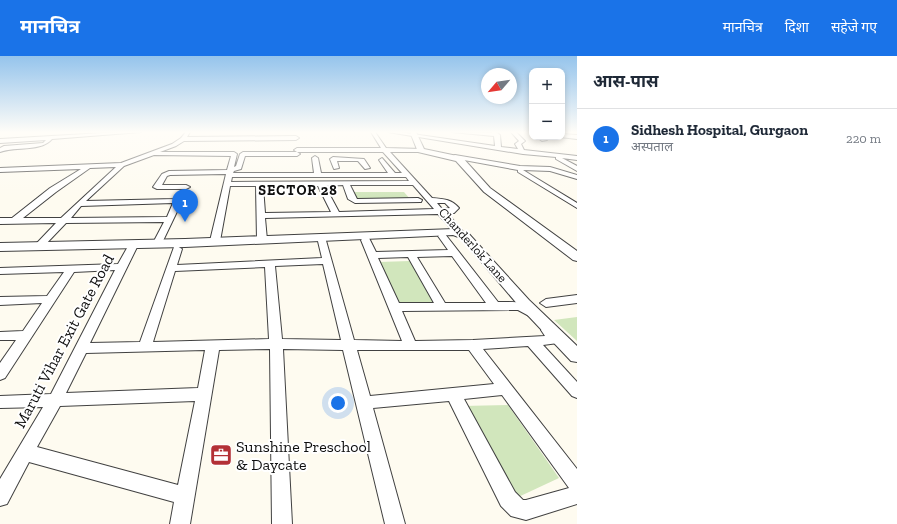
<!DOCTYPE html>
<html lang="hi">
<meta charset="utf-8">
<style>
body{margin:0;font-family:"Zilla Slab","Noto Sans Devanagari",serif;background:#f6f6f7;color:#1f2937}
.controls{position:absolute;right:12px;top:12px;display:grid;overflow:hidden;border-radius:8px;box-shadow:0 2px 6px #0003}
.controls button{width:36px;height:36px;display:grid;place-items:center;padding:0;border:0;border-bottom:1px solid #e0e1e3;background:#fff;color:#1f2937;font:20px sans-serif}
.compass{position:absolute;left:481px;top:12px;width:36px;height:36px;border-radius:50%;background:#fff;box-shadow:0 2px 6px #0003;rotate:241deg}
.you{position:absolute;left:338px;top:347px;width:14px;height:14px;margin:-10px;border:3px solid #fff;border-radius:50%;background:#1a73e8;box-shadow:0 0 0 6px #1a73e833}
.badge{display:grid;place-items:center;width:26px;height:26px;border-radius:50%;background:#1a73e8;color:#fff;font-size:13px;font-weight:700}
.pin{position:absolute;translate:-50% -33px;filter:drop-shadow(0 1px 2px #0008)}
.pin::after{content:'';position:absolute;top:21px;width:14px;height:12px;background:inherit;clip-path:polygon(0 0,100% 0,50% 100%)}
.list{margin:0;padding:0;list-style:none}
h2{display:flex;justify-content:space-between;align-items:center;height:52px;margin:0;padding:0 16px;font-size:17px}
h2 small{font-size:13px;font-weight:400;color:#747a83}
.list li{display:grid;grid-template-columns:26px 1fr auto;gap:12px;align-items:center;box-sizing:border-box;height:60px;padding:0 16px;border-top:1px solid #e0e1e3}
.list b{display:block;font-size:15px;white-space:nowrap}
.list p{margin:0;font-size:13px;white-space:nowrap;color:#747a83}
.list em{font-size:13px;font-style:normal;color:#747a83}
.map{position:relative;flex:none;width:577px;height:468px;overflow:hidden}
header{display:flex;align-items:center;gap:24px;box-sizing:border-box;height:56px;padding:0 20px;background:#1a73e8;color:#fff}
header strong{font-size:19px}
nav{display:flex;gap:22px;margin-inline-start:auto;font-size:14px}
main{display:flex}
aside{flex:1;background:#fff}
.map>svg:first-child{display:block}
.green{fill:#d1e6bc}
.lines{fill:none;stroke-linecap:round;stroke-linejoin:round}
.minor-casing{stroke:#414141;stroke-width:2}
.tertiary-casing{stroke:#414141;stroke-width:2}
.minor{fill:#fff;fill-rule:evenodd}
.tertiary{fill:#fff;fill-rule:evenodd}
.labels{text-anchor:middle;dominant-baseline:central;stroke-width:4;stroke-linejoin:round;paint-order:stroke}
.street-label{font-size:13px;fill:#0e0e0e;stroke:#fff}
.far-district-label{font-size:14px;font-weight:bold;letter-spacing:1px;fill:#0e0e0e;stroke:#fff}
.near-street-label{font-size:16px;fill:#0e0e0e;stroke:#fff}
.near-poi-label{font-size:16px;fill:#0e0e0e;stroke:#fff;text-anchor:start}
</style>
<header>
<strong>मानचित्र</strong>
<nav><a>मानचित्र</a><a>दिशा</a><a>सहेजे गए</a></nav>
</header>
<main>
<div class="map">
<svg width="577" height="468" viewBox="0 0 577 468">
<rect width="100%" height="100%" fill="#fefbf0"/>
<!-- green -->
<g class="green">
<path d="M353,136H404L410,143L356,144Z"/>
<path d="M410,205L435,249H398L379,206Z"/>
<path d="M577,261V285L554,264Z"/>
<path d="M508,349L559,422L514,443L462,350Z"/>
</g>
<g class="lines">
<!-- minor casing -->
<g class="minor-casing">
<g id="minor">
<path d="M120,76H141L52,83C41,96 16,90 0,96V92L4,90L43,87L46,84L0,87V83Z"/>
<path d="M186,76H190L187,81L296,80L299,82L296,84L184,85L176,90L160,96H234L237,98L234,111L236,110L240,98L243,96H297L300,98L297,100H245L241,113L234,115L233,117H314L312,102L315,100L318,102L321,117H388L379,104L382,102L395,117H402L383,96H297L294,94L297,92H381L371,76H375L386,92L423,93L421,96H390L432,142C444,143 451,143 459,152L454,157H447L464,177L460,180L457,179L438,158L265,162L267,184L262,187L257,184L256,130H230L220,185L218,187H212L210,185L226,118L170,119L167,120L162,129H186L190,131L186,133H157L153,131L162,118L169,115L227,114L231,100L154,99L124,110L86,145L175,143L177,139H183L184,141L161,189H155L153,187L164,166L66,167L43,191L40,192L35,189L56,167L0,168V162H12L50,132L81,113L0,116V112L121,107L172,88L181,82ZM116,111L61,162H23L56,136L90,112ZM232,121H406L409,125L231,126ZM343,129L348,143L355,147L421,146L422,144L418,142L357,143L350,129H413L434,153L339,156L325,130ZM263,130H318L331,156L265,157ZM173,147L167,161L71,162L81,150ZM437,147H445L450,152L442,153Z"/>
<path d="M388,76H399L495,90L494,80L452,76L492,77V76H496L500,79L501,91L518,93L515,88L519,85L511,76H516L525,85L521,88L524,94L577,100V104L562,102L577,110V115L556,103V101L523,98Z"/>
<path d="M562,78L577,79V83L560,81H562Z"/>
<path d="M537,81H543L547,84L542,85Z"/>
<path d="M455,99L520,110L550,111L577,119V123L550,115L523,114L577,147V152L518,116V114L453,102V100Z"/>
<path d="M333,101L364,103L370,112L365,113L358,105H337L339,112L334,113L330,103Z"/>
<path d="M442,177L445,178L498,246C512,246 529,244 537,257L531,261L518,254L402,255L415,285L473,284L545,280L541,274L543,271C551,269 559,275 559,284L558,287L543,289L577,326V342L572,340L528,290L483,293L577,413V448L526,464L511,460L501,450L449,345L373,352L405,468H385L343,294L283,293L292,468H272L270,293L219,294L190,468H170L174,446L29,406L7,448L0,450V423L43,351L0,352V340L51,338L115,214L74,216L5,322L0,324V307L16,284H0V276L23,275L42,247L0,249V241L47,240L64,216L0,218V212L118,208L131,185H137L139,187L90,287L140,286L174,191L177,190L182,193L177,209L322,202L317,181L321,178L325,181L354,284L402,285L361,184L363,182H369L376,196L448,194L438,180ZM452,200L486,247H445L417,201ZM408,201L434,247H399L378,202ZM323,208L341,284L282,283L275,210ZM265,211L269,283L153,286L175,215ZM205,294L198,332L66,337L86,297ZM357,294H469L494,328L370,340ZM502,339L569,432L526,444H523L515,436L464,343ZM195,345L178,429L37,391L60,350Z"/>
<path d="M577,239V247L546,251L540,247L546,243Z"/>
</g>
</g>
<!-- tertiary casing -->
<g class="tertiary-casing">
<g id="tertiary">
<path d="M410,76H416L424,93L462,101L490,132L577,195V205L573,204L484,136L456,105L418,96Z"/>
<path d="M454,173L469,178L529,244L577,290V306L571,305L519,250L461,182L453,179L185,191L0,195V187L185,183Z"/>
</g>
</g>
<!-- minor -->
<use href="#minor" class="minor"/>
<!-- tertiary -->
<use href="#tertiary" class="tertiary"/>
</g>
<!-- sky -->
<linearGradient id="sky" x2="0" y2="1"><stop stop-color="#95c4ec"/><stop offset="0.54" stop-color="#fffdf8"/><stop offset="1" stop-color="#fffdf8" stop-opacity="0"/></linearGradient>
<rect width="577" height="141" fill="url(#sky)"/>
<!-- icons -->
<defs>
<g id="office-square" transform="scale(1.15)"><rect x="-9" y="-9" width="18" height="18" rx="4" fill="#b33036" stroke="#fff"/><path d="M-6-3h4V-5.5h4V-3h4V5H-6ZM-1-4.5V-3h2v-1.5ZM-6 0V1H6V0Z" fill="#fff"/></g>
</defs>
<g fill-rule="evenodd">
<use href="#office-square" x="221" y="399"/>
</g>
<g class="labels">
<!-- street labels -->
<g class="street-label">
<text transform="translate(473 189) rotate(48)">Chanderlok Lane</text>
</g>
<!-- far-district labels -->
<g class="far-district-label">
<text x="298" y="134">SECTOR 28</text>
</g>
<!-- near-street labels -->
<g class="near-street-label">
<text transform="translate(64 285) rotate(-62)">Maruti Vihar Exit Gate Road</text>
</g>
<!-- near-poi labels -->
<g class="near-poi-label">
<text x="236" y="390">Sunshine Preschool<tspan x="236" dy="18">&amp; Daycate</tspan></text>
</g>
</g>
</svg>
<div class="controls">
<button>+</button>
<button>−</button>
</div>
<svg class="compass" viewBox="-18 -18 36 36"><path d="M0-13l5 13h-10z" fill="#e53935"/><path d="M0 13l5-13h-10z" fill="#747a83"/></svg>
<div class="you"></div>
<div class="pin badge" style="left:185px;top:166px">1</div>
</div>
<aside>
<h2>आस-पास<small></small></h2>
<ul class="list">
<li><span class="badge">1</span><div><b>Sidhesh Hospital, Gurgaon</b><p>अस्पताल</p></div><em>220 m</em></li>
</ul>
</aside>
</main>
